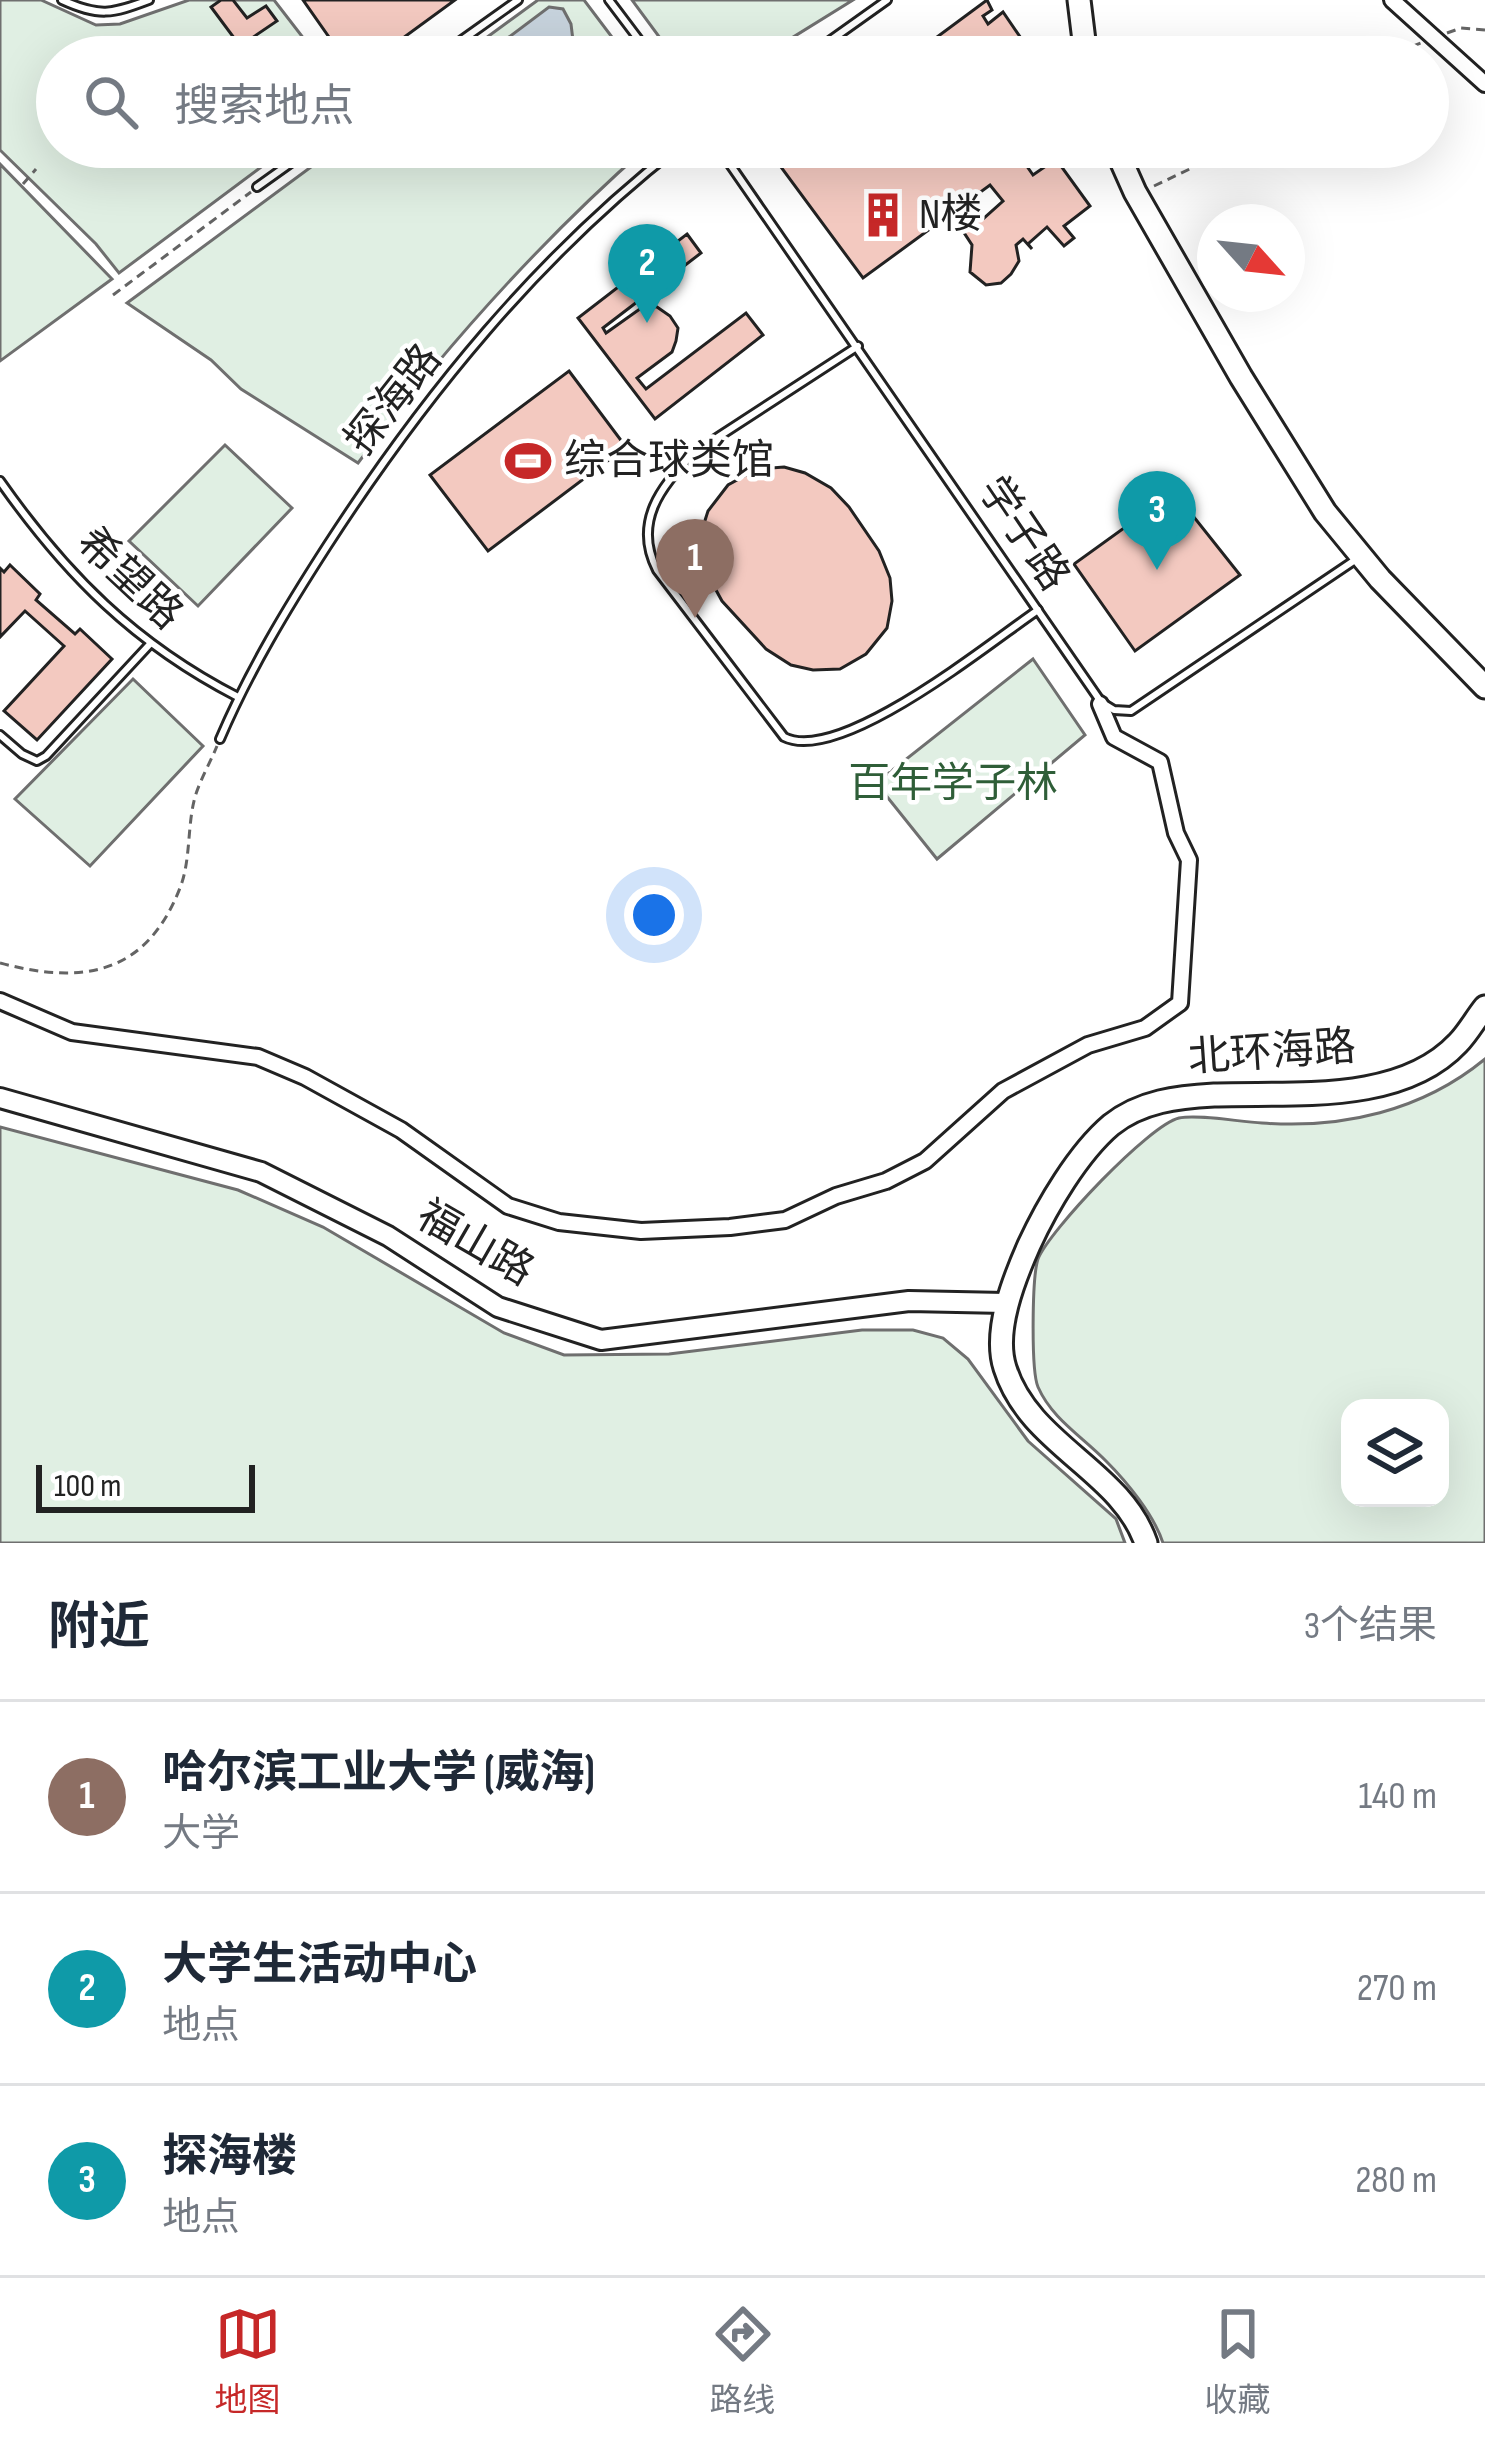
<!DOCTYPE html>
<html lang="zh">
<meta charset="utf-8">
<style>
body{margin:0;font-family:"Sofia Sans Condensed","Noto Sans SC",sans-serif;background:#f6f6f7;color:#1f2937}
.controls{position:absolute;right:36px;bottom:36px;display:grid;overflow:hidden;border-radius:24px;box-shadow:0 12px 48px #0002}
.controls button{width:108px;height:108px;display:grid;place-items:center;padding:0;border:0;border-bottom:3px solid #e0e1e3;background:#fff;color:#1f2937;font:60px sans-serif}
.compass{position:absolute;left:1197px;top:204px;width:108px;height:108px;border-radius:50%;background:#fff;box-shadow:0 12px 48px #0002;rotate:117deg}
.scale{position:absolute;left:36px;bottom:30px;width:219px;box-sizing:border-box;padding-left:12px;border:6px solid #222;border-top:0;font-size:33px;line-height:42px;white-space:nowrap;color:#222;-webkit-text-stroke:9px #fff;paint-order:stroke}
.you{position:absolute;left:654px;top:915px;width:42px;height:42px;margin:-30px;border:9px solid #fff;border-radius:50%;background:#1a73e8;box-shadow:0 0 0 18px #1a73e833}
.badge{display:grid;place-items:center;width:78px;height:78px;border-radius:50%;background:#c62828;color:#fff;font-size:39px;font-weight:700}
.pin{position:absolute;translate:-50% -99px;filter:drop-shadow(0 3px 6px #0008)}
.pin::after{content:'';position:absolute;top:63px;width:42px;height:36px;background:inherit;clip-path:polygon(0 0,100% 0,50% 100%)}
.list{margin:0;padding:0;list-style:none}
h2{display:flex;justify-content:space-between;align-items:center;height:156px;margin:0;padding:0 48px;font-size:51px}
h2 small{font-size:39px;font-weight:400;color:#747a83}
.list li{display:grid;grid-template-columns:78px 1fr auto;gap:36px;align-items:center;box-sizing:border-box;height:192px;padding:0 48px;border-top:3px solid #e0e1e3}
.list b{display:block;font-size:45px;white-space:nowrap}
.list p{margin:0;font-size:39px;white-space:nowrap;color:#747a83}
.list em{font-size:39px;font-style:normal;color:#747a83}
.icon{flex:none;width:66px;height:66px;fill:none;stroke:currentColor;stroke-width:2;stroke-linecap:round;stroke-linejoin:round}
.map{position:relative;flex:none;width:1485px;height:1543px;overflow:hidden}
.search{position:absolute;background:#fff;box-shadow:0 12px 48px #0002;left:36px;right:36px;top:36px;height:132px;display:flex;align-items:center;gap:30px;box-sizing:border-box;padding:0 42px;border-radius:66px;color:#747a83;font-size:45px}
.sheet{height:732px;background:#fff}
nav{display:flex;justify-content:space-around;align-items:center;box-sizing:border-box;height:168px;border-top:3px solid #e0e1e3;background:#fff;font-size:33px;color:#747a83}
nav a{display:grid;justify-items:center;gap:6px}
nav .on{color:#c62828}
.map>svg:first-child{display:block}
.green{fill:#e0efe3;stroke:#6f6f6f;stroke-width:3;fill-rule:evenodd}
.water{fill:#c7d3dd;stroke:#6f6f6f;stroke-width:3}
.building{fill:#f3c9c0;stroke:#222;stroke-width:3}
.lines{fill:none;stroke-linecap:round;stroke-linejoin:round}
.service-casing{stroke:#222;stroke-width:12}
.minor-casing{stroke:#222;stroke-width:20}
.secondary-casing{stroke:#222;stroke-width:24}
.primary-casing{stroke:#222;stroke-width:27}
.path{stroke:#646464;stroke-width:3;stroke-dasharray:9 6;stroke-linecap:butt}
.service{stroke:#fff;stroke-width:6}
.minor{stroke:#fff;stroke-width:14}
.secondary{stroke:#fff;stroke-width:18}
.primary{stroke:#fff;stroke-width:21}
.labels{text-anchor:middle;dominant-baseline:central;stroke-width:9;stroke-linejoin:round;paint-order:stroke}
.poi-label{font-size:42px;fill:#222;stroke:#fff;text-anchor:start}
.street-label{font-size:42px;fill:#222;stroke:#fff}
.park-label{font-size:42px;fill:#2f5e38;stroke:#fff}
</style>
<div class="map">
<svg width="1485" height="1543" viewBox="0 0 1485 1543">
<rect width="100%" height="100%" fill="#fff"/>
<!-- green -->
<g class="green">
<path d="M0,0H41L96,25L120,24L189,0H274L318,57H57V147H288L119,273L96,244L0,150Z"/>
<path d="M538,0H584L627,57H460Z"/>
<path d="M632,0H853L761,57H674Z"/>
<path d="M338,147H647C538,243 445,347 358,463L241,389L211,360L127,303Z"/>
<path d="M0,164L112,279L0,361Z"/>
<path d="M225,445L292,508L198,606L129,541Z"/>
<path d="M1033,659L1085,735L937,859L876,783Z"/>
<path d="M133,679L203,746L90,866L15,799Z"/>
<path d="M1485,1059V1543H1163C1154,1515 1127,1482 1106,1461C1083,1437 1052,1419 1038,1387C1031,1371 1032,1277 1038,1259C1049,1231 1149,1125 1179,1118C1199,1114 1240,1122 1262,1123C1342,1129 1422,1111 1485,1059ZM1350,1408H1440V1498H1350Z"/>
<path d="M0,1127L238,1190L323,1227L504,1333L564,1355L669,1354L862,1330H913L943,1338L968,1359L1028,1441L1116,1519L1125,1543H0Z"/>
</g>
<!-- water -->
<path class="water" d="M549,7L563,9L571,24L575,57H504L509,37Z"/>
<!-- building -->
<g class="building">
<path d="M221,0H233L247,18L266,6L277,21L240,46L211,7Z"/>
<path d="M303,0H455L377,57H343Z"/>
<path d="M987,0L992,10L983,16L988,24L1003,12L1034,57H910Z"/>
<path d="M788,147H1043L1024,162L1033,175L1056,159L1090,206L1064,226L1074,238L1064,246L1047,227L1028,244L1032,249L1023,239L1016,245L1019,261L1011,274L1001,283L986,285L970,272L972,245L959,225L978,211L984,218L1003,201L990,185L863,278L775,159Z"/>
<path d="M687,234L701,253L603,328L606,333L644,306L657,307L670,316L678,328L676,341L672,352L637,378L646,389L746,313L763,335L655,419L578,318Z"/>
<path d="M569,371L626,447L488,551L430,475Z"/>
<path d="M784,467L805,473L831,488L849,507L879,551L890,578L892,601L887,628L866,654L840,669L813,670L791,665L766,649L722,601L704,568L701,533L708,511L728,485L757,469Z"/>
<path d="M1174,492L1240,575L1135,651L1074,564Z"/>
<path d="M10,565L40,594L36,600L75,634L80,629L112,659L37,740L4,711L64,646L25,611L0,637V568L4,572Z"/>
</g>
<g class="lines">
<!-- service casing -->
<g class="service-casing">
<g id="service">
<path d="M62,0C99,17 112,14 149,0"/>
<path d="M609,0L652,57"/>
<path d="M438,57L518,0"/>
<path d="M807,57L887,0"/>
<path d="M718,147L1101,702L1114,710L1131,711L1358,558"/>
<path d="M257,187L313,147"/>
<path d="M858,346L695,452C660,486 633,523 657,570L784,737C840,765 988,644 1038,610"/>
<path d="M0,481C66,575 135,644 238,697"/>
<path d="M0,735L22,754L37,761L46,756L150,644"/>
<path d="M220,739C249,671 287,608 327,546C424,396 537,257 678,147"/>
</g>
</g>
<!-- minor casing -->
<g class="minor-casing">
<g id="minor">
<path d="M1392,0L1485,84"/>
<path d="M0,1001L72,1032L258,1057L305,1077L401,1130L508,1206L559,1222L641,1231L730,1227L785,1220L836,1196L886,1181L925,1161L1003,1091L1088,1045L1145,1028L1180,1003L1189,860L1176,833L1160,762L1114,737L1100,704"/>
</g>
</g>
<!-- secondary casing -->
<g class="secondary-casing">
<path id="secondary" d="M0,1098L261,1172L388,1236L498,1307L601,1340L909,1301L1005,1303"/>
</g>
<!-- primary casing -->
<g class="primary-casing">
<g id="primary">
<path d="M1079,0L1086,57"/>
<path d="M1115,147L1135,192L1241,377L1325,512L1380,579L1485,687"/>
<path d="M1146,1543C1121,1470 1029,1445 1005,1368C993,1331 1014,1279 1029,1245C1047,1206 1078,1153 1111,1125C1141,1101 1178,1097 1214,1095C1291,1092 1400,1105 1458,1043C1468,1033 1476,1018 1485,1007"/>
</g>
</g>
<!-- path -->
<g class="path">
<path d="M1447,33L1461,28L1485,30"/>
<path d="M1384,57L1421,43"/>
<path d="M23,184L36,169"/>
<path d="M1154,186L1236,147"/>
<path d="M113,295L251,192"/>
<path d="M0,963C83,985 146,975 180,888C191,860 187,826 195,797C200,780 210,763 217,746"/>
</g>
<!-- service -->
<use href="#service" class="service"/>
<!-- minor -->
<use href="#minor" class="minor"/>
<!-- secondary -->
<use href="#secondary" class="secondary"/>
<!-- primary -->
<use href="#primary" class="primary"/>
</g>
<!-- icons -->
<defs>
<g id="building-bare" transform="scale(3.6)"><path d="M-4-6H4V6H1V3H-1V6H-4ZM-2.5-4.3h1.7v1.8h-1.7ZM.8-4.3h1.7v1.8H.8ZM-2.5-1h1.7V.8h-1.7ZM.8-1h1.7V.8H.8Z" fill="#c62828" stroke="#fff" stroke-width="2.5" paint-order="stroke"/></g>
<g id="stadium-bare" transform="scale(3.6)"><path d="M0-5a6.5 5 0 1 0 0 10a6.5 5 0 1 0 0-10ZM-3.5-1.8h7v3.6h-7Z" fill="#c62828" stroke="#fff" stroke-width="2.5" paint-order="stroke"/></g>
</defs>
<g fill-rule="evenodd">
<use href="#building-bare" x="883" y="215"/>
<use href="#stadium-bare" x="528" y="461"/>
</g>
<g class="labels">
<!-- poi labels -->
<g class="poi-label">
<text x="919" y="215">N楼</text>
<text x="564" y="461">综合球类馆</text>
</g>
<!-- street labels -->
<g class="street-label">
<text transform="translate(394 400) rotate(-52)">探海路</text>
<text transform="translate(1023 534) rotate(56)">学子路</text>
<text transform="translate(129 579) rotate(43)">希望路</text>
<text transform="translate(1272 1053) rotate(-4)">北环海路</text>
<text transform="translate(475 1244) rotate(30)">福山路</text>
</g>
<!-- park labels -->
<g class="park-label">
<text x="953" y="784">百年学子林</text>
</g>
</g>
</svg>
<div class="controls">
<button><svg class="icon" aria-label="layers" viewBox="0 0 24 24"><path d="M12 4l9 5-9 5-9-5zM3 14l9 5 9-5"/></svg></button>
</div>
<svg class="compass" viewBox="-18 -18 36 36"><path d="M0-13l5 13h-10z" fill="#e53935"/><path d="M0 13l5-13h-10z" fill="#747a83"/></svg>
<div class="scale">100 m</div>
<div class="you"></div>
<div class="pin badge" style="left:695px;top:618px;background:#8d6e63">1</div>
<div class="pin badge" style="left:647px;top:323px;background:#0f9aa8">2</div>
<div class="pin badge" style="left:1157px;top:570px;background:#0f9aa8">3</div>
<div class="search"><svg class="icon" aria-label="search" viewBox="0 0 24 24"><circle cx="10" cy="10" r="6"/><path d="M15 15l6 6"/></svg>搜索地点</div>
</div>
<section class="sheet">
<h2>附近<small>3个结果</small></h2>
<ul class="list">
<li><span class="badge" style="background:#8d6e63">1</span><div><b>哈尔滨工业大学 (威海)</b><p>大学</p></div><em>140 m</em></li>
<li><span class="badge" style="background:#0f9aa8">2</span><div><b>大学生活动中心</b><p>地点</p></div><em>270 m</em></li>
<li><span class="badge" style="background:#0f9aa8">3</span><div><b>探海楼</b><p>地点</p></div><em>280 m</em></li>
</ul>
</section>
<nav>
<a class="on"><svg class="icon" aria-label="map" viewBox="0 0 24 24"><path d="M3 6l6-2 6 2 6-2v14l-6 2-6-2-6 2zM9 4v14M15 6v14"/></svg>地图</a>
<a><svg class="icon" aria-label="directions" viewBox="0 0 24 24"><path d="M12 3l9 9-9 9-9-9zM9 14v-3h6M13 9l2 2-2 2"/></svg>路线</a>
<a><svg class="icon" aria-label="saved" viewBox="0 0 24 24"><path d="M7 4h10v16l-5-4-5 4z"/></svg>收藏</a>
</nav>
